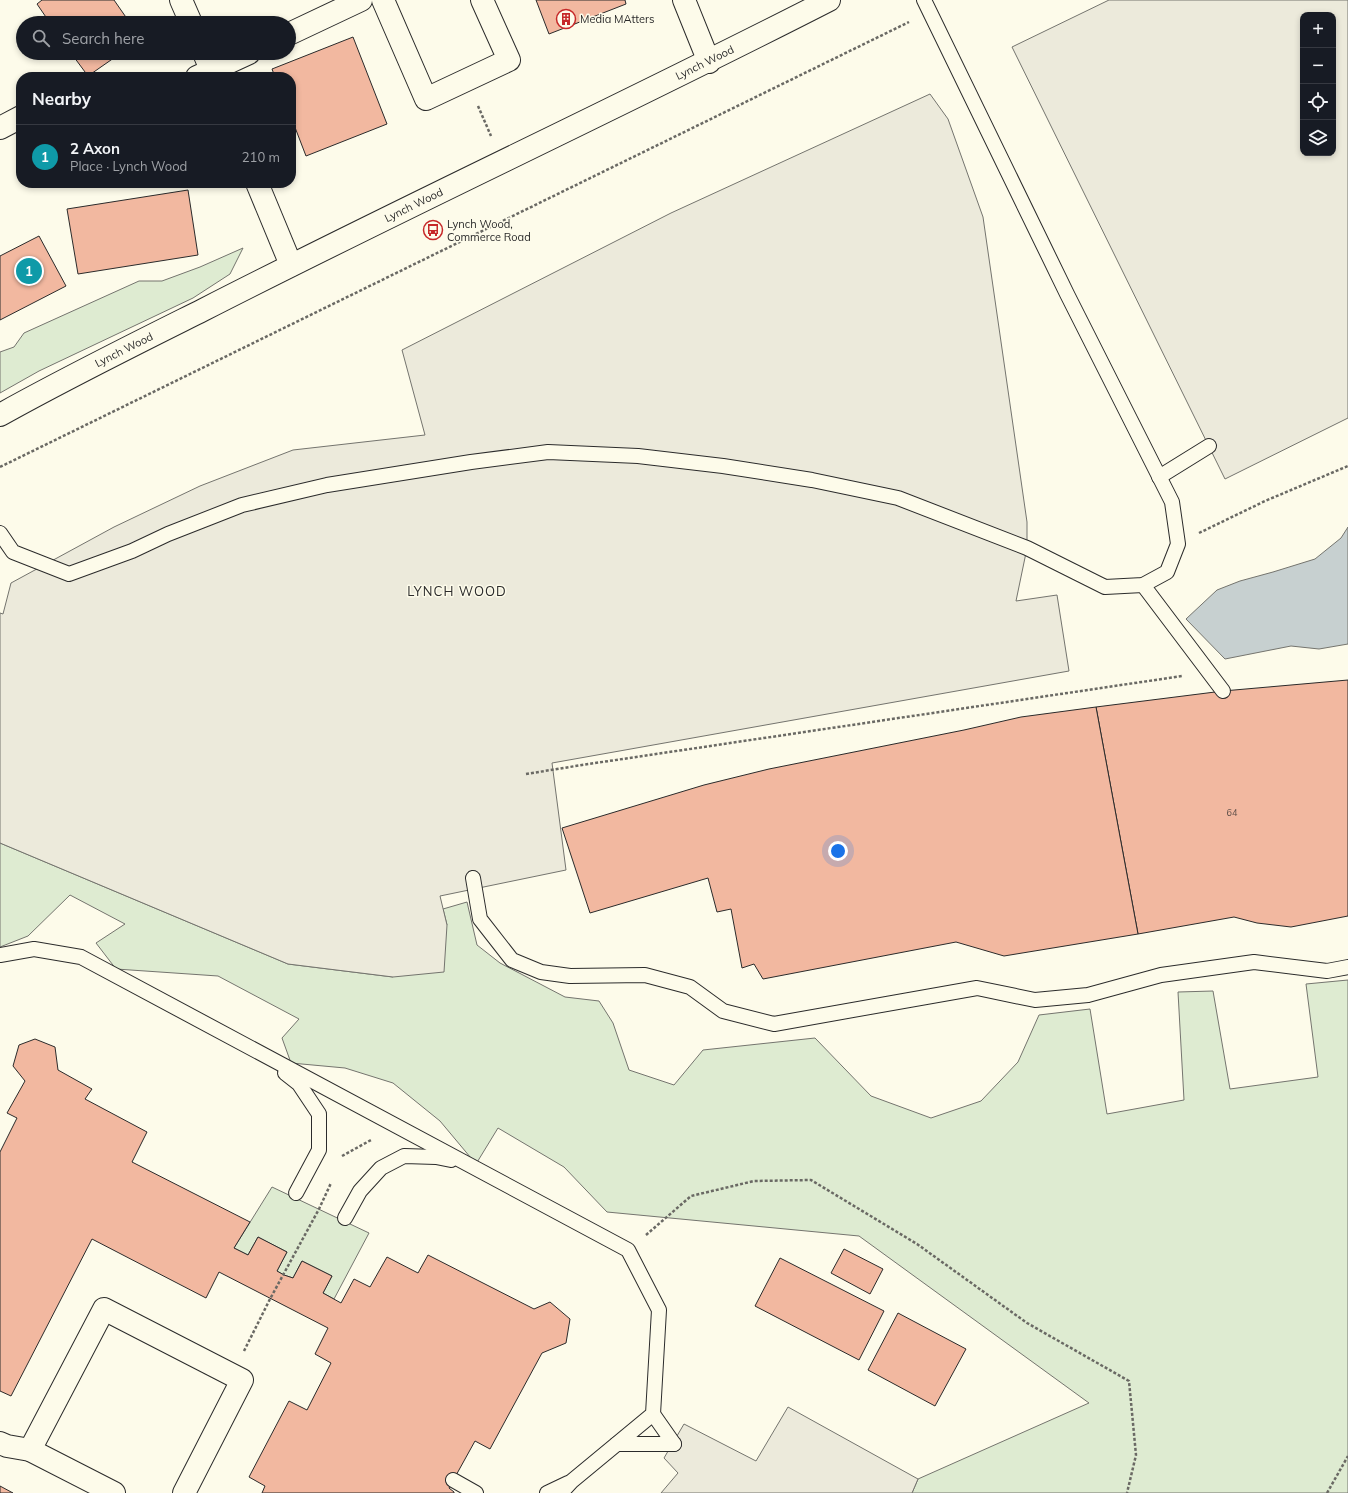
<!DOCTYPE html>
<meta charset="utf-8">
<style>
body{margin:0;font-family:Mulish,sans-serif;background:#20242c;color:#f1f3f6}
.controls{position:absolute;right:12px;top:12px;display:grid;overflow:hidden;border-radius:8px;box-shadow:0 2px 6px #0003}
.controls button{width:36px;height:36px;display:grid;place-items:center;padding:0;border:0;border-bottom:1px solid #363941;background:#171b24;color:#f1f3f6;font:20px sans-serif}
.you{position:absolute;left:838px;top:851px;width:14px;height:14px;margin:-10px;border:3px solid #fff;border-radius:50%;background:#1a73e8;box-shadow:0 0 0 6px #1a73e833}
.badge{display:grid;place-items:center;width:26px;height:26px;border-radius:50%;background:#c62828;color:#fff;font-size:13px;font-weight:700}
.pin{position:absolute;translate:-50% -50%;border:2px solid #fff;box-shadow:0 1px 4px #0006}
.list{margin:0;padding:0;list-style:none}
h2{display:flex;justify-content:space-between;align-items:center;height:52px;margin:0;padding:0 16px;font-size:17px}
h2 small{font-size:13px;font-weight:400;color:#9ea1a6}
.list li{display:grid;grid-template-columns:26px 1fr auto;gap:12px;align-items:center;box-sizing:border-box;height:64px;padding:0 16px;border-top:1px solid #363941}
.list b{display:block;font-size:15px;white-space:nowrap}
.list p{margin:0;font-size:13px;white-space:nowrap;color:#9ea1a6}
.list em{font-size:13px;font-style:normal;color:#9ea1a6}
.icon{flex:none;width:22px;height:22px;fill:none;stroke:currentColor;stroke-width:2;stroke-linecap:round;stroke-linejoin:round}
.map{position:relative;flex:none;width:1348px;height:1493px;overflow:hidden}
.search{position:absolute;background:#171b24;box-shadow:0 2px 6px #0003;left:16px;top:16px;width:280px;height:44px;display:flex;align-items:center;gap:10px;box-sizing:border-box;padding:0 14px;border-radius:22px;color:#9ea1a6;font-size:15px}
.panel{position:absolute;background:#171b24;box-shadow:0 2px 6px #0003;left:16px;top:72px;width:280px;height:116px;border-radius:16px}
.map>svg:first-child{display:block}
.green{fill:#deebd1;stroke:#74746e}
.parking{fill:#eceadb;stroke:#74746e;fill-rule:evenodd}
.water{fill:#c7d0d0;stroke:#74746e}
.building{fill:#f2b8a0;stroke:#2b2b2b}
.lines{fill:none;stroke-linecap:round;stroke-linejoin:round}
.lane-casing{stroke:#2b2b2b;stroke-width:16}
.street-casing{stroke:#2b2b2b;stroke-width:24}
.secondary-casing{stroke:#2b2b2b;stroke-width:24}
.path{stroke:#6a6964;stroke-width:2.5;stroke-dasharray:3 2;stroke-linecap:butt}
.lane{stroke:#fdfbea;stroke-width:14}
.street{stroke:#fdfbea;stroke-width:22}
.secondary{stroke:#fdfbea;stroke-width:22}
.labels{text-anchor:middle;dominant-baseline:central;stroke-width:3;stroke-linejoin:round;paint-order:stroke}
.number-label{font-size:9px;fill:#5d4e48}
.poi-label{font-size:11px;fill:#2b2b2b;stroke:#fdfbea;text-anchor:start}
.street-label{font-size:11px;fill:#2b2b2b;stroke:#fdfbea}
.quarter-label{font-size:13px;letter-spacing:1px;fill:#2b2b2b;stroke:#fdfbea}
</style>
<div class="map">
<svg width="1348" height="1493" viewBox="0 0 1348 1493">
<rect width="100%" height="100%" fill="#fdfbea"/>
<!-- green -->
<g class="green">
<path d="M243,248L230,274L193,298L39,371L0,393V352L14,347L24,333L139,281H162L200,267Z"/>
<path d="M0,843L288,964L393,977L447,925L443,909L467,902L477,945L500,963L565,997L599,1001L613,1023L629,1070L674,1085L703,1050L815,1038L871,1096L931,1118L981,1101L1018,1062L1039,1015L1090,1009L1107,1114L1184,1100L1178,992L1213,991L1230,1089L1318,1077L1306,984L1348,980V1493H912L918,1479L1089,1403L859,1236L607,1212L564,1167L498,1128L476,1164L440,1121L393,1083L345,1068L291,1063L282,1038L299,1019L218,976L116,969L96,943L125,924L70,895L28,936L0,947Z"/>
<path d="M272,1187L369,1233L334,1299L323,1293L332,1276L302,1261L293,1278L284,1275L277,1271L287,1252L258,1237L248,1255L234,1248Z"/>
</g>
<!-- parking -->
<g class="parking">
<path d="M1109,0H1348V418L1225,479L1012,47ZM1303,15H1333V153H1303Z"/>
<path d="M930,94L948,119L983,217L1027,522V548L1016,601L1057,595L1069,671L552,763L566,870L440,896L447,925L444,972L393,977L288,964L0,843V613L3,614L11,583L114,527L200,486L293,450L425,435L402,350L671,213Z"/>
<path d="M788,1407L918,1479L912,1493H661L678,1473L664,1458L684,1424L756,1461Z"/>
</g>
<!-- water -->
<path class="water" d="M1348,527V644L1319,649L1291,646L1225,659L1186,619L1217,590L1240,581L1273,572L1315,559L1341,538Z"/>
<!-- building -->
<g class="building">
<path d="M42,0H114L130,23H50L37,4Z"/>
<path d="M536,0H625L626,4L549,34Z"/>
<path d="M353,37L387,124L306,156L291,117V77H275L272,69Z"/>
<path d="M71,53H121L88,76Z"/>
<path d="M188,190L198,255L78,274L67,209Z"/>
<path d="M39,236L66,286L0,320V256Z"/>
<path d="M1348,680V916L1291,927L1257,923L1234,917L1138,934L1096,707L1223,691Z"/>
<path d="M1096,707L1138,934L1004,956L956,942L763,979L754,964L742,968L731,909L717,912L708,878L590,913L562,828L704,785L769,769L964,730L1021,717Z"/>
<path d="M35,1039L55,1047L58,1070L92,1089L85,1099L147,1132L132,1162L250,1222L234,1248L248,1255L258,1237L287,1252L277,1271L284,1275L293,1278L302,1261L332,1276L323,1293L341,1303L354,1279L370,1287L387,1257L418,1273L428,1255L534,1309L550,1302L570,1319L566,1343L542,1353L490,1449L475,1441L449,1488L454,1492V1493H262L265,1486L249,1477L289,1401L307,1410L331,1363L315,1354L328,1328L219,1272L206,1298L92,1239L11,1396L0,1391V1152L17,1118L7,1113L25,1081L13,1066L19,1045Z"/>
<path d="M844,1249L883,1269L870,1294L831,1273Z"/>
<path d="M780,1258L884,1311L859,1360L755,1306Z"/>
<path d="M898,1313L966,1349L935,1406L868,1370Z"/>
<path d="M0,1486L13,1493H0Z"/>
</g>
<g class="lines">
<!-- lane casing -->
<g class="lane-casing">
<g id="lane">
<path d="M1159,477L1209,446"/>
<path d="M0,533L13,552L69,574L132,551L168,534L242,505L327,485L471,462L548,452L638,456L723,466L812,480L898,498L1027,548L1105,587L1143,585L1167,572L1178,544L1172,502L1067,294L924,0"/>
<path d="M1143,585L1223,691"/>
<path d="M473,878L480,919L512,960L541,972L570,976L645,975L690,987L723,1011L774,1024L977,988L1035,1000L1088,995L1161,975L1254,962L1327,971L1348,967"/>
<path d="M0,955L34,949L81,957L628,1250L659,1310L653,1414L572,1481L561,1493"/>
<path d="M285,1073L299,1084L319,1114V1150L296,1193"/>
<path d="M345,1218L360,1191L381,1168L404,1156L436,1157L451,1160"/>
<path d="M653,1414L674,1444"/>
<path d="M617,1444H674"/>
<path d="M453,1480L476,1493"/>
<path d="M547,1493L568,1483"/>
</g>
</g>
<!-- street casing -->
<g class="street-casing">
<g id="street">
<path d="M181,0L191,23"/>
<path d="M383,0L426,99L509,60L482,0"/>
<path d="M684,0L709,62"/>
<path d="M289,34L361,0"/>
<path d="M204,53L214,77"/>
<path d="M197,77L249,53"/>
<path d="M0,128L21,117"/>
<path d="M257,183L291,265"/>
<path d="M0,1443L7,1446L30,1450L114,1493"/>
<path d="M30,1450L104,1309L242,1380L184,1493"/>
</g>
</g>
<!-- secondary casing -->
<g class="secondary-casing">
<g id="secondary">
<path id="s1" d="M0,415C66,378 135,344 203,310C410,204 622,106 829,0"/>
</g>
</g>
<!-- path -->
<g class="path">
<path d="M478,106L491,136"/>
<path d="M0,467L909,22"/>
<path d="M1199,533L1265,501L1348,466"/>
<path d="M526,774L582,765L1182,676"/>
<path d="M342,1156L371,1140"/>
<path d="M646,1235L691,1196L754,1181L811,1180L917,1244L1027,1323L1129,1381L1136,1455L1127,1493"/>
<path d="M244,1351L270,1299L319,1209L331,1183"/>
<path d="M1327,1493L1348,1456"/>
</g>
<!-- lane -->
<use href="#lane" class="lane"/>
<!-- street -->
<use href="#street" class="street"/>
<!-- secondary -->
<use href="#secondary" class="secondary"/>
</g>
<!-- icons -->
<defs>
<g id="building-ring" transform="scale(1)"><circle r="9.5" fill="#fdfbea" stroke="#c62828" stroke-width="1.5"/><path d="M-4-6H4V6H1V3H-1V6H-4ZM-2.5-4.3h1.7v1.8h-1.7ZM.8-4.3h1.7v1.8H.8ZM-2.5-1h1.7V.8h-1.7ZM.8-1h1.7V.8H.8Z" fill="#c62828"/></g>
<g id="bus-ring" transform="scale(1)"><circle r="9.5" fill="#fdfbea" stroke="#c62828" stroke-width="1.5"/><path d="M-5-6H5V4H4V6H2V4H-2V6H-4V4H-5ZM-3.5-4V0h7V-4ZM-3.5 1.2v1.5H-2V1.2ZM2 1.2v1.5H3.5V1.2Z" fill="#c62828"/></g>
</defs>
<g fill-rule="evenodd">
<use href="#building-ring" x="566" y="19"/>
<use href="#bus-ring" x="433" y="230"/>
</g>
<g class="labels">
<!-- number labels -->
<g class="number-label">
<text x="1232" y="812">64</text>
</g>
<!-- poi labels -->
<g class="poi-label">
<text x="580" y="19">Media MAtters</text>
<text x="447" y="224">Lynch Wood,<tspan x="447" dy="13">Commerce Road</tspan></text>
</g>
<!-- street labels -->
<g class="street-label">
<text stroke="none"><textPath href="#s1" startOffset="788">Lynch Wood</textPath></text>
<text stroke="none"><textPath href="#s1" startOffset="464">Lynch Wood</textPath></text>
<text stroke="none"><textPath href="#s1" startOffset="140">Lynch Wood</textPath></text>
</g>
<!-- quarter labels -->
<g class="quarter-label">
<text x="457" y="591">LYNCH WOOD</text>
</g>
</g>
</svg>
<div class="controls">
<button>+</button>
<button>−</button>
<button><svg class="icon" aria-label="locate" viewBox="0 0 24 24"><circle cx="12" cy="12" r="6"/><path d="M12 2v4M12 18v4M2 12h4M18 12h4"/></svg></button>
<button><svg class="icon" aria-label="layers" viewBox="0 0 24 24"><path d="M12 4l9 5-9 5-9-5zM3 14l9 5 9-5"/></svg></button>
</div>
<div class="you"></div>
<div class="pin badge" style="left:29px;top:271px;background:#0f9aa8">1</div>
<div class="search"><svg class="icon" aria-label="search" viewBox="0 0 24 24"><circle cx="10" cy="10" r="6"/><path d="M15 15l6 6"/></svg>Search here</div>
<section class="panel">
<h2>Nearby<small></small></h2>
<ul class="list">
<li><span class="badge" style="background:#0f9aa8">1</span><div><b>2 Axon</b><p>Place · Lynch Wood</p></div><em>210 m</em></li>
</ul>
</section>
</div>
